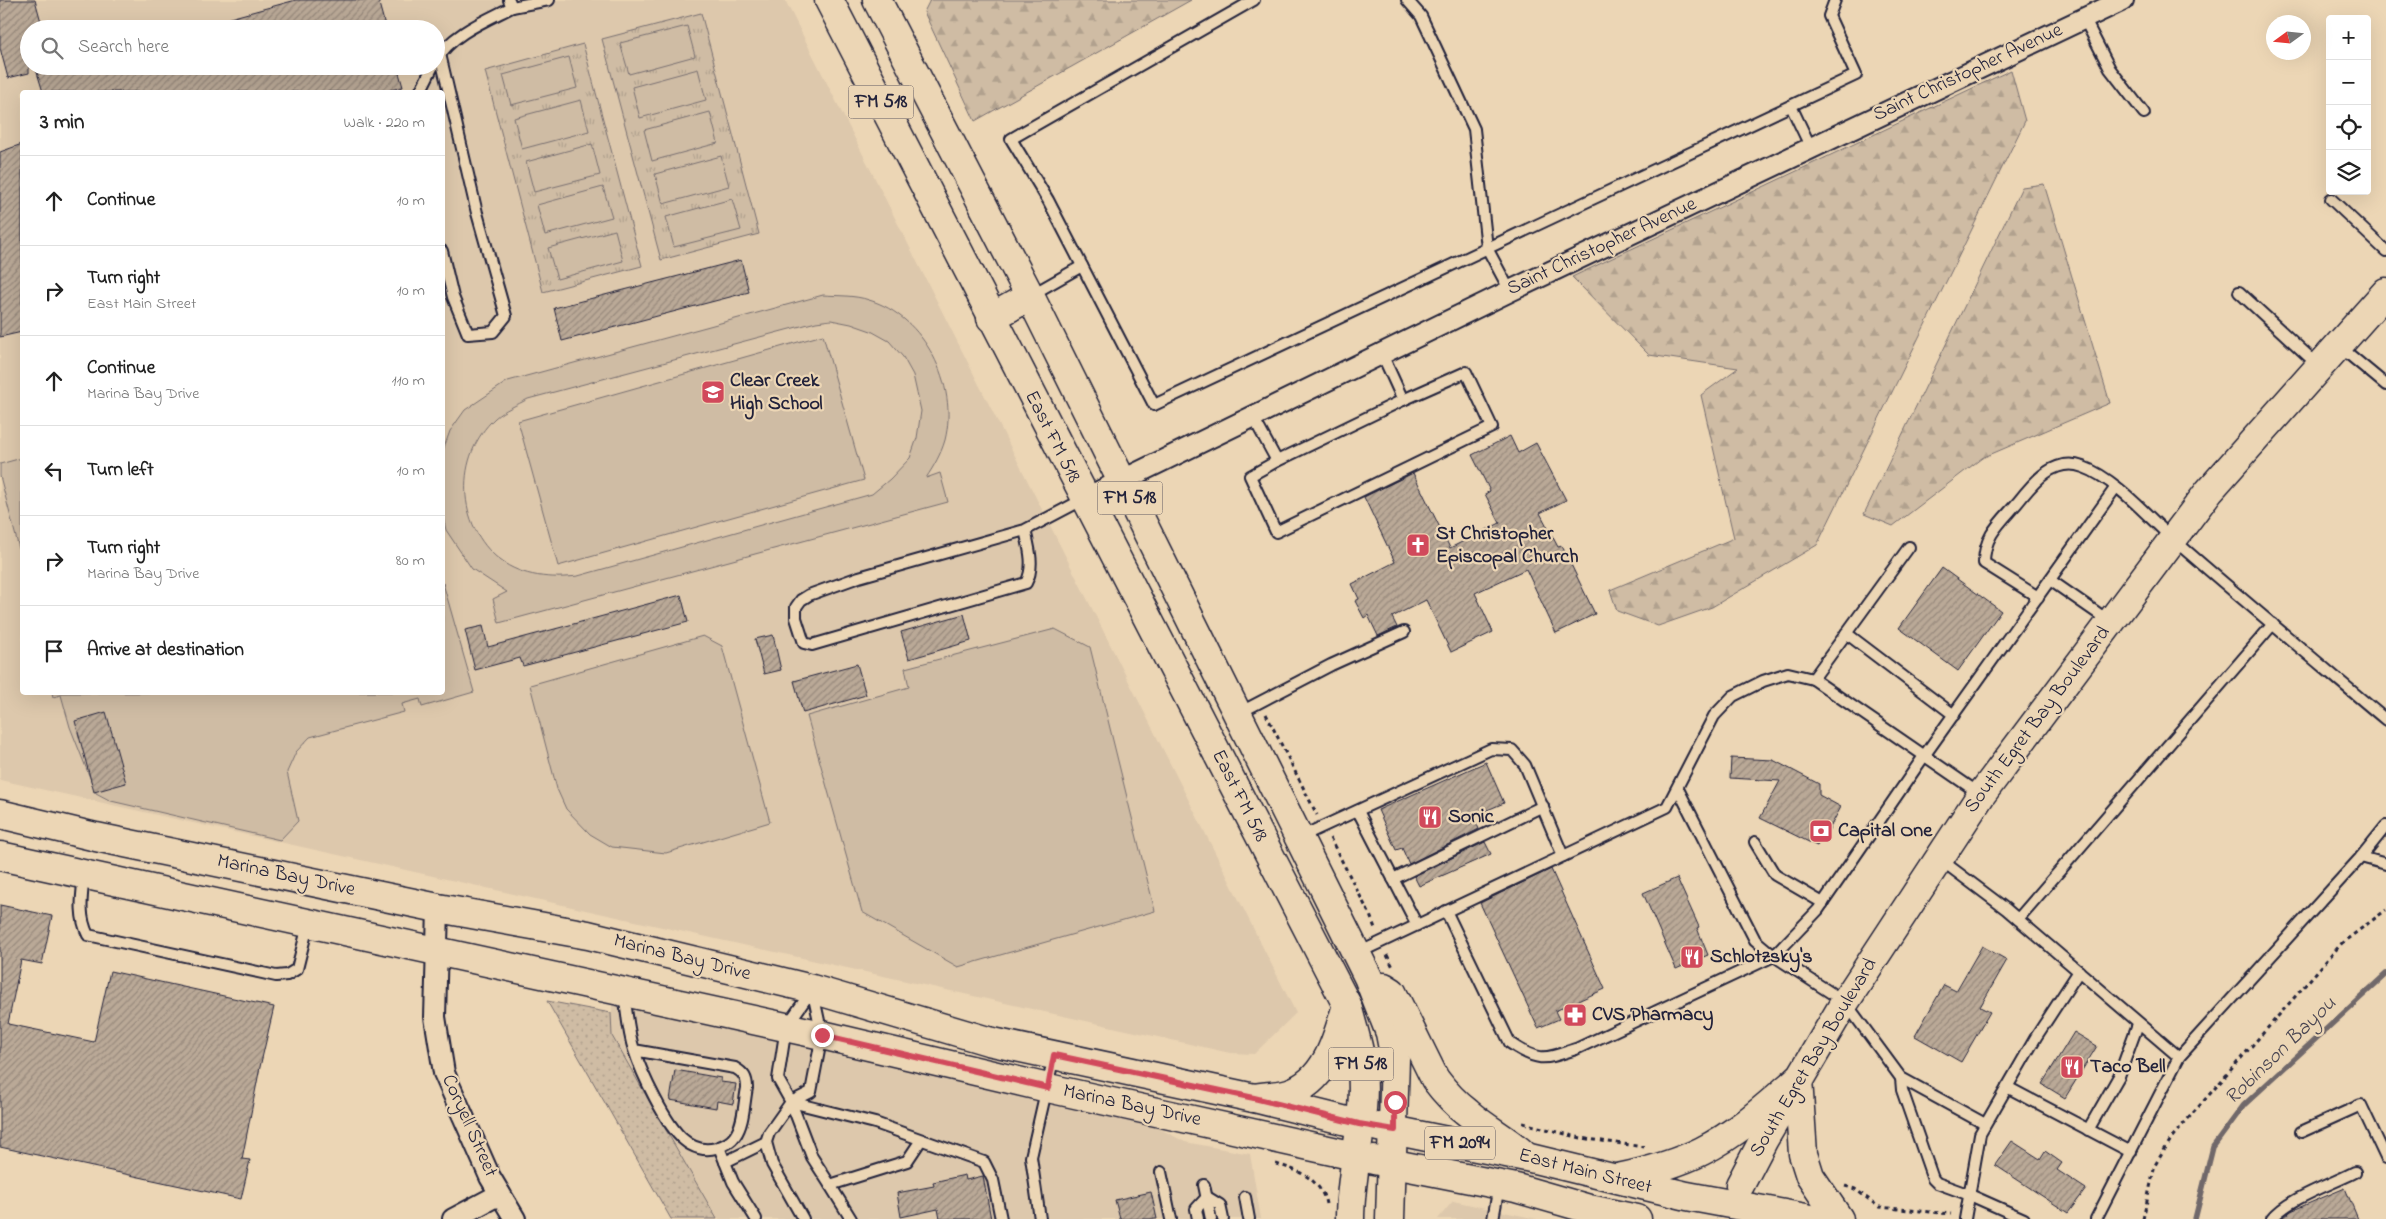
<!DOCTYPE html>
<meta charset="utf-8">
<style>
body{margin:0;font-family:"Indie Flower",sans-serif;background:#f6f6f6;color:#222}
.controls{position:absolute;right:15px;top:15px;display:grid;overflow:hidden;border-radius:5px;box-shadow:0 5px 20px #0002}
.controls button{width:45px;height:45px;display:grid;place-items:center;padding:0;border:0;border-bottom:1px solid #e0e0e0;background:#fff;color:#222;font:25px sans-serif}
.compass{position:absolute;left:2266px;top:15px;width:45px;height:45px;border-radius:50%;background:#fff;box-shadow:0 5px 20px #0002;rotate:255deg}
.stop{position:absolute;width:15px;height:15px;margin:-11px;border:4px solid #d1495b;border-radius:50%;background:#fff}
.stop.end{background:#d1495b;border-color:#fff;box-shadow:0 1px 5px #0008}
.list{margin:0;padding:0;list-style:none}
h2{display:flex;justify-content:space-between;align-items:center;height:65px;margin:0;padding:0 20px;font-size:21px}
h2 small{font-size:16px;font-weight:400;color:#767676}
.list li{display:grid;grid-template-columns:32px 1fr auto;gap:15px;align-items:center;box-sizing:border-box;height:90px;padding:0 20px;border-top:1px solid #e0e0e0}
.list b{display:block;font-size:19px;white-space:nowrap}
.list p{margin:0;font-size:16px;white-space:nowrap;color:#767676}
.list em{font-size:16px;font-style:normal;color:#767676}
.icon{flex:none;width:28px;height:28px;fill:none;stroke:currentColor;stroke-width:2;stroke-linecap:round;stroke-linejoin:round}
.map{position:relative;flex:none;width:2386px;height:1219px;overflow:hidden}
.search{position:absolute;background:#fff;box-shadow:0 5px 20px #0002;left:20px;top:20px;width:425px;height:55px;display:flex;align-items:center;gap:12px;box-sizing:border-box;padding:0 18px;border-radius:28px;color:#767676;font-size:19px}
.panel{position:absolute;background:#fff;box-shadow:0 5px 20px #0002;left:20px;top:90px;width:425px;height:605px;border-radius:5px}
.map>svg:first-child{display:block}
.built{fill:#ddc8ac;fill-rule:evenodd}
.grass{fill:url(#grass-dots);stroke:#786f70}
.forest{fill:url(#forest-firs);stroke:#786f70}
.park{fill:url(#park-tufts);stroke:#786f70}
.garden{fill:#cfbca4;stroke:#786f70;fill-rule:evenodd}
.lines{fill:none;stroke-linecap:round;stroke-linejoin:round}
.stream{stroke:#70686a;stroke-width:5.5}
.building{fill:url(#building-hatch);stroke:#22223b}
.lane-casing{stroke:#22223b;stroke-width:14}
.street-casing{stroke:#22223b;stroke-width:24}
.secondary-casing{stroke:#22223b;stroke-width:31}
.primary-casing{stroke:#22223b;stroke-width:31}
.path{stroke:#22223b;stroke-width:3;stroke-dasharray:4 4;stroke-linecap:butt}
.lane{stroke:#ecd6b5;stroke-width:10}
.street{stroke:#ecd6b5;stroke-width:20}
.secondary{stroke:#ecd6b5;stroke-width:28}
.primary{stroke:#ecd6b5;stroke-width:28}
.route{stroke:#d1495b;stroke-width:6}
.labels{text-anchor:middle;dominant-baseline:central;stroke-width:4.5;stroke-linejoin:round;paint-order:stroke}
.shield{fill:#ecd6b5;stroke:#5f5860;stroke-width:1}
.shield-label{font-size:19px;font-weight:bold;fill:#22223b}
.street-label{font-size:20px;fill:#22223b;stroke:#ecd6b5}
.poi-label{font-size:20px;font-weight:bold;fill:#22223b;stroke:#ecd6b5;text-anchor:start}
.water-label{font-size:21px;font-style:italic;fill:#494552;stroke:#ecd6b5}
</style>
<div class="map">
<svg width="2386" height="1219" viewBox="0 0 2386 1219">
<defs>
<pattern id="grass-dots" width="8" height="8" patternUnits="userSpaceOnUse" patternTransform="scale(1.25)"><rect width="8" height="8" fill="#cfbca4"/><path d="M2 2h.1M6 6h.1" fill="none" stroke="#b1a18e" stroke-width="1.8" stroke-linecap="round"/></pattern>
<pattern id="forest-firs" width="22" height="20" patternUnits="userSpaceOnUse" patternTransform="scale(1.25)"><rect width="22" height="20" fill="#cfbca4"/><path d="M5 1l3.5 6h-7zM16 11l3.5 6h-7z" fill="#b1a18e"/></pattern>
<pattern id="park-tufts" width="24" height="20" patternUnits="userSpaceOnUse" patternTransform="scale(1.25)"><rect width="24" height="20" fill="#cfbca4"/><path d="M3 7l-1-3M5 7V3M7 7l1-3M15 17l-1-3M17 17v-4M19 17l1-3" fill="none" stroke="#b1a18e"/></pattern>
<pattern id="building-hatch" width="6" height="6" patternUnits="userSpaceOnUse" patternTransform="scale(1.25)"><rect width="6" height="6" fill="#baa997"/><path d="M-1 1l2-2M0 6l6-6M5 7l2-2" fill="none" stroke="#97897c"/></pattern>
</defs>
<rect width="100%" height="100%" fill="#ecd6b5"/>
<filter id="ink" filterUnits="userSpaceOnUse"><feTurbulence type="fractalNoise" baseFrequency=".02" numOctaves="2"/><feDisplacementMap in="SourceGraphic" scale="10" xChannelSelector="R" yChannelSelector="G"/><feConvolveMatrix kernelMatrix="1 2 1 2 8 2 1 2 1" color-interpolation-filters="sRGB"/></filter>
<g filter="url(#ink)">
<!-- built -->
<g class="built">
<path d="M0,0H785L1296,1013L1254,1054L1230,1053L0,780ZM29,29H436V66H29ZM22,92H442V692H22Z"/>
<path d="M612,1004L1143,1120L1185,1142L1250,1154L1261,1219H717L612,1036Z"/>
<path d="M1453,1201L1537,1219H1438Z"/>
</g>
<!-- grass -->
<path class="grass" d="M547,1001L611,1013L612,1036L717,1219H671Z"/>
<!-- forest -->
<g class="forest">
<path d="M930,0H1191L975,121L924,12Z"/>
<path d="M2011,70L2025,121L1817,545L1712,607L1658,626L1617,611L1610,590L1734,538L1701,395L1738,368L1649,355L1572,277Z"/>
<path d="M2044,184L2110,403L1982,458L1893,526L1864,514L2022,187Z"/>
</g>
<!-- park -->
<g class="park">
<path d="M701,13L759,234L661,260L602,39Z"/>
<path d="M583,44L642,266L543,292L485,71Z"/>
</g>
<!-- garden -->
<g class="garden">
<path d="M687,26L695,56L629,74L620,43Z"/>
<path d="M569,57L577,88L511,105L503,75Z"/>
<path d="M698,69L706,100L640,118L632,87Z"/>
<path d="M581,100L589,131L522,149L514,118Z"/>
<path d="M710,112L718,143L652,161L644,130Z"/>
<path d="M592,144L600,175L534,192L526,162Z"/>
<path d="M721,156L729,186L663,204L655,174Z"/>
<path d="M603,187L612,217L545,235L537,205Z"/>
<path d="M732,199L741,230L674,247L666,217Z"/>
<path d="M615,230L623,261L557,279L548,248Z"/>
<path d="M823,295C837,296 855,295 869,300C924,316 959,385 945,440C941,454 934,466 926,478L940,473L948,502L499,623L493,599L507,592L472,569L446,530L443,517L442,453L450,431L465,410L508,381ZM831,320L851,324L871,331L889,341L903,357L913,375L921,411L917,438L910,458L890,479L872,494L578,576C552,579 522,577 500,560C456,526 454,456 495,418C504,410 517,405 528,399L816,322Z"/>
<path d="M823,335L864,480L558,566L518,421Z"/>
<path d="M22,458V560L0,476V464Z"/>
<path d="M443,583L474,692L422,707L420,699L402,704L404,712L310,737L296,752L287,772L298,821L280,840L111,801L96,793L70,727L61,695L53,697L52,693L442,692Z"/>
<path d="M1055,629L1090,647L1155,911L958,967L862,912L807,716L909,687L905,668Z"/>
<path d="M703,636L722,646L770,822L666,853L612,847L590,834L566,809L557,789L530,685Z"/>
</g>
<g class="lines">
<!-- stream -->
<path class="stream" d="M2195,1219L2213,1147L2244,1105L2386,974"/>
</g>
<!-- building -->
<g class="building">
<path d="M0,0H35L43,29H29V73L8,78L0,48Z"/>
<path d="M296,0H378L386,29H208V24Z"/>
<path d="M35,66H397L403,87L382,92H43Z"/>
<path d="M22,144V332L0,337V152Z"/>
<path d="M741,260L749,292L562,341L554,308Z"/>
<path d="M1510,436L1518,453L1536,443L1566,500L1540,513L1558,547L1562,546L1595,614L1556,633L1526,569L1475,593L1493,632L1451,652L1426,600L1392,617L1397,627L1378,636L1368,615L1364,618L1355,601L1359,599L1352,584L1395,562L1364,497L1413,473L1450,548L1500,523L1485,494L1490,491L1472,455Z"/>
<path d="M1942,568L2001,611L1958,671L1899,628Z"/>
<path d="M681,595L688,622L523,666L520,658L475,670L465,630L483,626L488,647Z"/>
<path d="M964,614L971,641L909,659L901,632Z"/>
<path d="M773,635L781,670L764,674L755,639Z"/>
<path d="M857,664L866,695L803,713L794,681Z"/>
<path d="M106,712L126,783L94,792L75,721Z"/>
<path d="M1731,758L1773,760L1819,784V795L1841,807L1826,835L1824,834L1817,846L1760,818L1780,781L1730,778Z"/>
<path d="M1486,762L1504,803L1473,816L1479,829L1409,864L1402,848L1396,850L1378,810Z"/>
<path d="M1485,842L1491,854L1419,886L1414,876Z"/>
<path d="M1551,869L1605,989L1555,1011L1559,1019L1538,1028L1480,903Z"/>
<path d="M1677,878L1699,927L1697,928L1708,955L1676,969L1643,893Z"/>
<path d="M0,905L52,916L42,964L21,960L8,1024L94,1042L110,971L274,1007L260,1067L242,1159L250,1160L241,1199L0,1147Z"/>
<path d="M1982,946L2007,960L1980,1007L1990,1012L1961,1062L1915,1036L1944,985L1956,991Z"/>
<path d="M2074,1032L2097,1046L2065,1098L2042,1084Z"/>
<path d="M675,1070L721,1078V1082L736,1084L733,1104L717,1101L716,1108L670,1100Z"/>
<path d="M2012,1141L2040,1159L2045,1151L2062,1163L2057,1170L2086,1189L2068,1213L1995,1165Z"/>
<path d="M965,1175L966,1180L983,1176L991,1219H940L938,1209L901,1217L897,1193L934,1186L933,1182Z"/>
<path d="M2345,1188L2358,1219H2282L2291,1211Z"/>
<path d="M1151,1192L1157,1219H1120L1115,1200Z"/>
</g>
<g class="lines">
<!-- lane casing -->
<g class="lane-casing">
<g id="lane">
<path d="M509,0L512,7L549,0"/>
<path d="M1254,0L1011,139L1048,200L1154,405L1856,75L1829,16L1835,0"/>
<path d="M1407,0L1421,16L1474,129L1487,248L1510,291"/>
<path d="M2084,18L2110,69L2144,113"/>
<path d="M440,54L477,213L506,316L493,332L468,334L453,297L442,251"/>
<path d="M437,60C449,35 489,19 512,7"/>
<path d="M420,92L433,66"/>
<path d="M1791,106L1811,148"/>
<path d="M2331,199L2386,251"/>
<path d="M2239,292L2319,366"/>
<path d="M1031,295L1082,266"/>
<path d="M2339,346L2386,385"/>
<path d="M1253,417L1277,461L1250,476L1276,532L1492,427L1466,372L1403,400L1382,354"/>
<path d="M1277,461L1403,400"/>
<path d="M1025,530C1029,547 1035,567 1026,583L812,645L804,643L796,618V607L801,600L809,595L859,577L1025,530L1084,499"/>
<path d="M2050,580L2109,621"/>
<path d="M2038,597L1984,563C1984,535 2001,522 2018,502C2033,483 2054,456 2083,467C2115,478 2149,518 2174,540C2244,601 2315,660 2386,720"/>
<path d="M1846,633L1954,715"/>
<path d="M1813,679L1909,547"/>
<path d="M1239,713L1331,665L1404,632"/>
<path d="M1678,789L1755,940L1774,956L1845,1002L1901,1078L1985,1124"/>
<path d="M1358,811L1417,925"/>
<path d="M1300,837L1491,749L1512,750L1525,765L1563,856"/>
<path d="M1755,842L1775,875L1823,903"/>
<path d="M2361,857L2386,826"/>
<path d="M1941,860L2006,909L2179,1057L2096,1219"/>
<path d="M84,875C82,895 78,915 88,935L276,976L287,975L297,969L308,925"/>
<path d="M1393,879L1543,806"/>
<path d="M1446,911L1510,1043C1539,1063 1545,1059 1576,1049L1774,956L1818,910L1924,756L2116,487"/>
<path d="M2018,919L2273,624"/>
<path d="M1358,953L1667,807L1714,716L1733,696L1763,681L1788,673L1813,679L1980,794"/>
<path d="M812,990L786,1027L778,1079L791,1102L812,1157L830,1185L907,1161L921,1140"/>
<path d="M624,994C627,1012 628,1032 634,1050C641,1072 666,1126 684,1140C693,1148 705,1151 716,1148C723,1146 731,1142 735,1136C744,1124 744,1102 747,1088C747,1078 744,1073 735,1068L634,1050"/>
<path d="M2179,1057L2361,857L2386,864"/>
<path d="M1901,1078L1902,1090L1933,1179L1937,1183L1970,1195L2024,1219"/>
<path d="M2007,1087L2131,1152"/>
<path d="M791,1102L875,1123L984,1162L993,1180L1001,1219"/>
<path d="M2088,1130L2119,1076L2138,1024"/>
<path d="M2301,1132L2361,1105L2386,1158"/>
<path d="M719,1147L733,1182L756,1219"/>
<path d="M725,1162L766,1142"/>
<path d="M1161,1172L1171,1219"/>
<path d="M830,1185L851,1219"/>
<path d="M1204,1185L1211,1219"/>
<path d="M1245,1197L1249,1219"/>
<path d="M803,1219L772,1164L766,1142L769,1133L791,1102L811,1092L822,1035L813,993"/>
<path d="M1040,1219L1031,1157L1054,1056"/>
<path d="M1198,1219L1196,1209L1207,1197L1220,1205L1223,1219"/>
<path d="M1493,1219L1499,1186"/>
<path d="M1965,1219L1980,1134L2036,1037L2079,971"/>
<path d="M2272,1219C2287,1199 2332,1184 2355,1172"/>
</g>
</g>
<!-- street casing -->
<g class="street-casing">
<g id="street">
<path d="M1084,499L1510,291L2123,0"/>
<path d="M438,908L435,1017L444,1073L490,1177L515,1219"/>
<path d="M453,1219L500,1194"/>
</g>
</g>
<!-- secondary casing -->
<g class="secondary-casing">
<g id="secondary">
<path d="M0,814L96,837L438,908L588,935L812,989L988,1041L1254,1098L1359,1124"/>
<path d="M0,856L822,1035L1048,1088L1355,1156"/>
<path d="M1740,1185L1764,1139L1845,1002L1981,795L2209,491L2386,292"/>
</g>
</g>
<!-- primary casing -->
<g class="primary-casing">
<g id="primary">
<path d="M829,0L1347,1005C1352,1026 1360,1048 1362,1069C1367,1119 1350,1169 1350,1219"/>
<path d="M877,0L1030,296L1368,977L1390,1033L1395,1059L1390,1219"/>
<path d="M991,318L1030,296"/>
<path d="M1384,987L1392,992L1435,1079C1444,1091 1456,1104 1468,1113C1485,1128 1505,1138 1522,1153"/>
<path d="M1798,1079L1803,1154L1810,1176L1839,1219"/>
<path d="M1254,1098C1266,1096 1279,1096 1289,1093C1327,1081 1337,1038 1347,1005"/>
<path d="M1378,1127L1526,1157L1687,1196L1811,1219"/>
<path d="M1374,1160L1516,1188L1589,1209L1637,1219"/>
<path d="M1618,1178C1646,1172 1676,1164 1702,1151C1738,1133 1768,1105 1798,1079"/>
</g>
</g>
<!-- path -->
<g class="path">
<path d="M1266,714L1317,815"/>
<path d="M1330,838L1370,915L1376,931"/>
<path d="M1387,955L1393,967"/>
<path d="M1523,1123L1581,1138L1644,1147"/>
<path d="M1276,1164C1298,1170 1321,1179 1326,1204"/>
<path d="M1845,1186L1855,1189L1879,1207L1951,1214"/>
<path d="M2143,1219L2155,1165L2173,1136L2342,943L2386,910"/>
</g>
<!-- lane -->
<use href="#lane" class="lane"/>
<!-- street -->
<use href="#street" class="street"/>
<!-- secondary -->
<use href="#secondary" class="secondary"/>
<!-- primary -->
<use href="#primary" class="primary"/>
</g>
</g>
<g class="lines" filter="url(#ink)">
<!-- route -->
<path class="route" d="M822,1035L1048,1088L1054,1055L1254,1098L1359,1124L1395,1130V1102"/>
</g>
<!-- icons -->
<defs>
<g id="school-square" transform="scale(1.25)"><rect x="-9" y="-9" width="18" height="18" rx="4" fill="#d1495b" stroke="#ecd6b5"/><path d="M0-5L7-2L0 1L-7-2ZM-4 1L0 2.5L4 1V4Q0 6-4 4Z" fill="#fff"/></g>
<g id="church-square" transform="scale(1.25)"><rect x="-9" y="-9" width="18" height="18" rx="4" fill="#d1495b" stroke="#ecd6b5"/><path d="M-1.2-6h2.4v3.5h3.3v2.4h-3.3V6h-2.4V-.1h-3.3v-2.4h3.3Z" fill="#fff"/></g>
<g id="restaurant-square" transform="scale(1.25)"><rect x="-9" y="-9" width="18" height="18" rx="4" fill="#d1495b" stroke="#ecd6b5"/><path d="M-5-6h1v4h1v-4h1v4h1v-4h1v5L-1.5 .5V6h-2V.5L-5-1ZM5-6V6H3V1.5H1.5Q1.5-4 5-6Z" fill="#fff"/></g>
<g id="bank-square" transform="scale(1.25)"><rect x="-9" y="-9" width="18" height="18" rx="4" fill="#d1495b" stroke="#ecd6b5"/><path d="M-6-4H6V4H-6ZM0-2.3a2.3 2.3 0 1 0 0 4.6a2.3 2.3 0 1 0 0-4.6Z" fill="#fff"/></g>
<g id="pharmacy-square" transform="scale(1.25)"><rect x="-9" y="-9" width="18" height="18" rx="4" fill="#d1495b" stroke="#ecd6b5"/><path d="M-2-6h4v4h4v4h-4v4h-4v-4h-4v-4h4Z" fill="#fff"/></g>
</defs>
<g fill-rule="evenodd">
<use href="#school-square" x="713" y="392"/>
<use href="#church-square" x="1418" y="545"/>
<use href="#restaurant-square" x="1430" y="817"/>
<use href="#bank-square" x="1821" y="831"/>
<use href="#restaurant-square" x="1692" y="957"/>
<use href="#pharmacy-square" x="1575" y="1015"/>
<use href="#restaurant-square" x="2072" y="1067"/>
</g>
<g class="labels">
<!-- shield labels -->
<g class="shield">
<rect x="848.5" y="85.5" width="65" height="33" rx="4"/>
<rect x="1097.5" y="481.5" width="65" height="33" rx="4"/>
<rect x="1328.5" y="1047.5" width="65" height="33" rx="4"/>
<rect x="1425" y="1126.5" width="70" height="33" rx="4"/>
</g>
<g class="shield-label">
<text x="881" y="102">FM 518</text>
<text x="1130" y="498">FM 518</text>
<text x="1361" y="1064">FM 518</text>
<text x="1460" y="1143">FM 2094</text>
</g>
<!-- street labels -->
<g class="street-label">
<text transform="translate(1968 73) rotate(-25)">Saint Christopher Avenue</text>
<text transform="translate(1602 247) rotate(-25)">Saint Christopher Avenue</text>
<text transform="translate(1052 437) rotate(63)">East FM 518</text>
<text transform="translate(2038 720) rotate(-53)">South Egret Bay Boulevard</text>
<text transform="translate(1239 796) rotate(63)">East FM 518</text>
<text transform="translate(286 876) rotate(12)">Marina Bay Drive</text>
<text transform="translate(682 958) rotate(14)">Marina Bay Drive</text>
<text transform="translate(1814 1058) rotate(-59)">South Egret Bay Boulevard</text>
<text transform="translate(1132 1106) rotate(12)">Marina Bay Drive</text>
<text transform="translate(469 1126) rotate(66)">Coryell Street</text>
<text transform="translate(1585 1172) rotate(14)">East Main Street</text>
</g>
<!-- poi labels -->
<g class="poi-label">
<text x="730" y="381">Clear Creek<tspan x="730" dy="23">High School</tspan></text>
<text x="1436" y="534">St Christopher<tspan x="1436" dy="23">Episcopal Church</tspan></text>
<text x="1448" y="817">Sonic</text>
<text x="1838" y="831">Capital One</text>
<text x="1710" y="957">Schlotzsky's</text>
<text x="1592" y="1015">CVS Pharmacy</text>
<text x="2090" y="1067">Taco Bell</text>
</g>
<!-- water labels -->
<g class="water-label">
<text transform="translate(2281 1051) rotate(-44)">Robinson Bayou</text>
</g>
</g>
</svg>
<div class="controls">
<button>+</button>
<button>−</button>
<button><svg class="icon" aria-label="locate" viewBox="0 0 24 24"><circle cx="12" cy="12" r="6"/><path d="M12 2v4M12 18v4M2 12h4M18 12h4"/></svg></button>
<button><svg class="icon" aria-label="layers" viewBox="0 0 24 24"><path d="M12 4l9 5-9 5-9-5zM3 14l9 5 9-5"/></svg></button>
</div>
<svg class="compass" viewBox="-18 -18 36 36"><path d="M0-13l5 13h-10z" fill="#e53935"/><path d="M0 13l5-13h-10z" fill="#767676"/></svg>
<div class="stop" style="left:1395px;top:1102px"></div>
<div class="stop end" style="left:822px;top:1035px"></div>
<div class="search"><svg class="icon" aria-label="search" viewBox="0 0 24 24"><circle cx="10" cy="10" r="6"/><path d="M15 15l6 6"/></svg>Search here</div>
<section class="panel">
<h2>3 min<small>Walk · 220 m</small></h2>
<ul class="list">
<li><svg class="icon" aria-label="ahead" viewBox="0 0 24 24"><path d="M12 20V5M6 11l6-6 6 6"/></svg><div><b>Continue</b></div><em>10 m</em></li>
<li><svg class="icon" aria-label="right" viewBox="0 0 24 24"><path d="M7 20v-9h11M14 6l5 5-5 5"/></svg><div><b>Turn right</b><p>East Main Street</p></div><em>10 m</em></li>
<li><svg class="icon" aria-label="ahead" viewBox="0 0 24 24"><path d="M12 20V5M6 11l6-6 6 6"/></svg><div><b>Continue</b><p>Marina Bay Drive</p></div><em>110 m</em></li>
<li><svg class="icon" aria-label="left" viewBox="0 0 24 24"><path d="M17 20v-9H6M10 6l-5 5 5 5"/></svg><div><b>Turn left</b></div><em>10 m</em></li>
<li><svg class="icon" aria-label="right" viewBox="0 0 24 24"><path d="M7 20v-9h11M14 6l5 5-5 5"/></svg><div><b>Turn right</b><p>Marina Bay Drive</p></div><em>80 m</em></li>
<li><svg class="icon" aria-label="arrive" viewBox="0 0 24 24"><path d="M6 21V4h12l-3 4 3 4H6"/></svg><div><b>Arrive at destination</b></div></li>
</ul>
</section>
</div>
